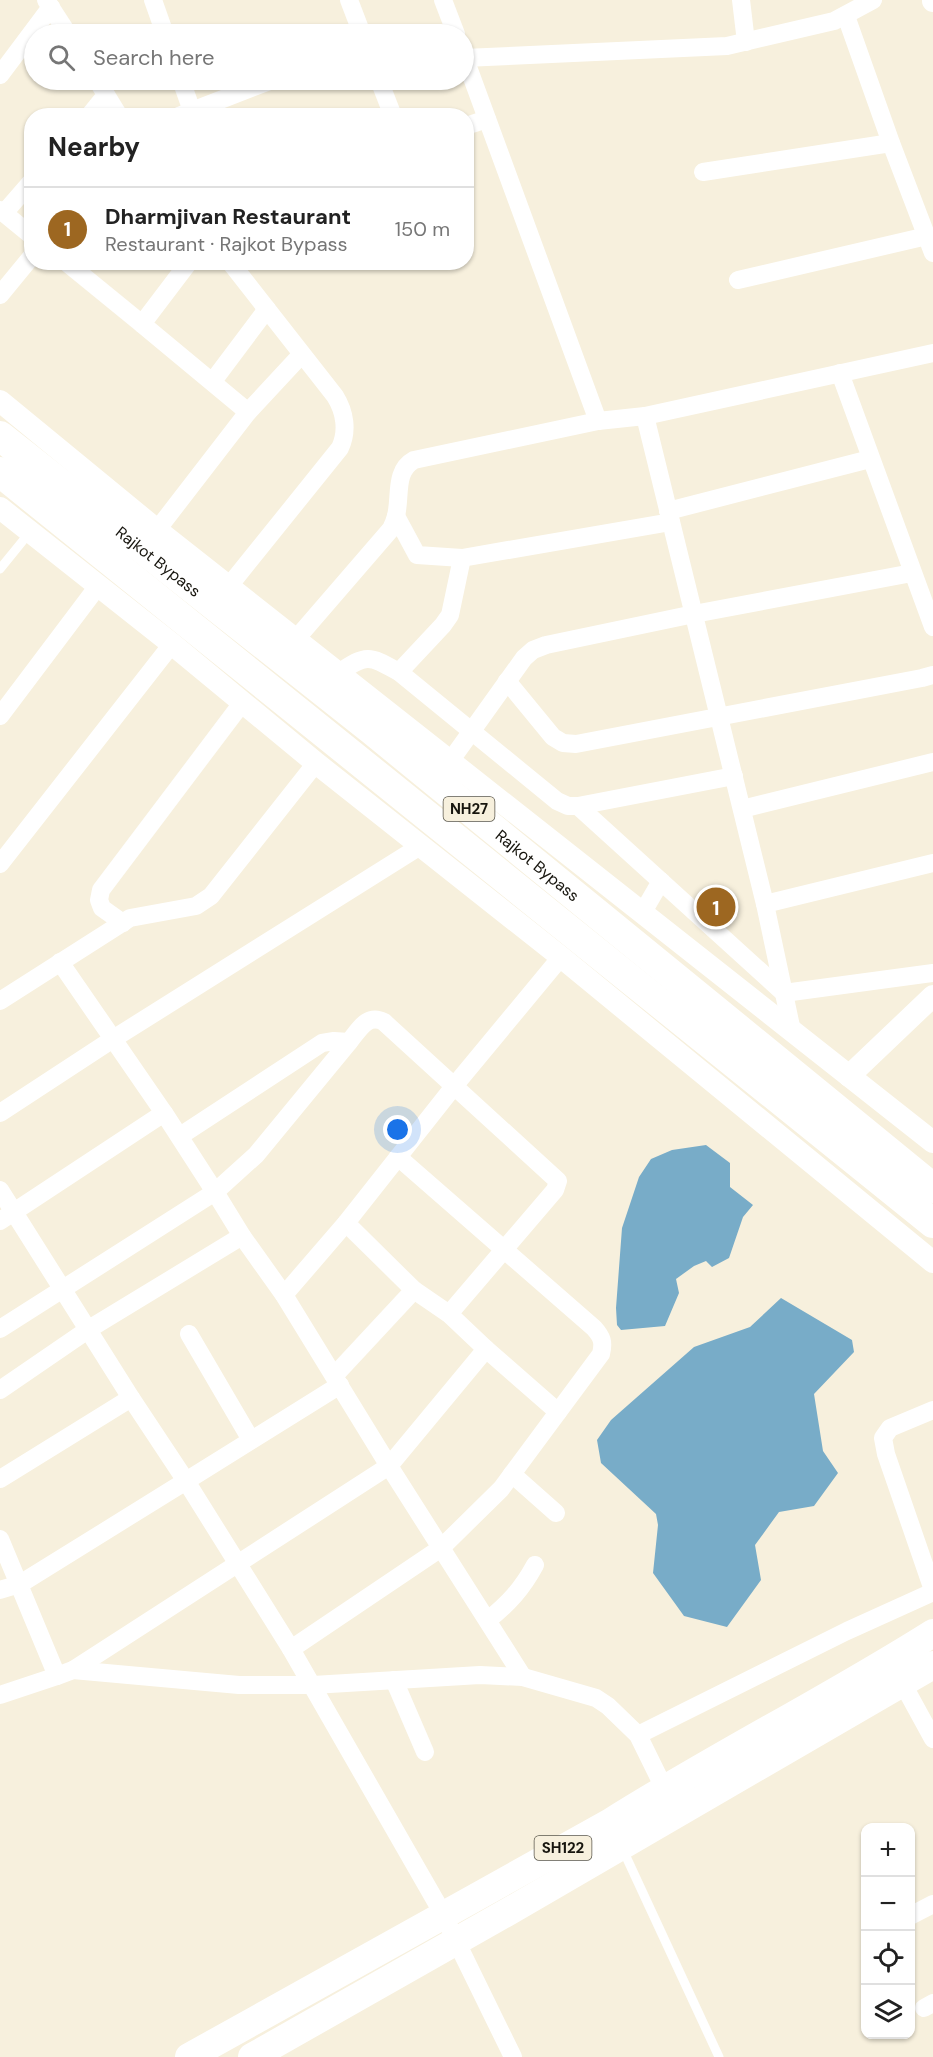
<!DOCTYPE html>
<meta charset="utf-8">
<style>
body{margin:0;font-family:"DM Sans",sans-serif;background:#f6f6f6;color:#222}
.controls{position:absolute;right:18px;bottom:18px;display:grid;overflow:hidden;border-radius:12px;box-shadow:0 2px 4px #0004}
.controls button{width:54px;height:54px;display:grid;place-items:center;padding:0;border:0;border-bottom:2px solid #e0e0e0;background:#fff;color:#222;font:30px sans-serif}
.you{position:absolute;left:398px;top:1130px;width:21px;height:21px;margin:-15px;border:4px solid #fff;border-radius:50%;background:#1a73e8;box-shadow:0 0 0 9px #1a73e833}
.badge{display:grid;place-items:center;width:39px;height:39px;border-radius:50%;background:#9d6721;color:#fff;font-size:20px;font-weight:700}
.pin{position:absolute;translate:-50% -50%;border:3px solid #fff;box-shadow:0 2px 6px #0006}
.list{margin:0;padding:0;list-style:none}
h2{display:flex;justify-content:space-between;align-items:center;height:78px;margin:0;padding:0 24px;font-size:26px}
h2 small{font-size:20px;font-weight:400;color:#767676}
.list li{display:grid;grid-template-columns:39px 1fr auto;gap:18px;align-items:center;box-sizing:border-box;height:84px;padding:0 24px;border-top:2px solid #e0e0e0}
.list b{display:block;font-size:22px;white-space:nowrap}
.list p{margin:0;font-size:20px;white-space:nowrap;color:#767676}
.list em{font-size:20px;font-style:normal;color:#767676}
.icon{flex:none;width:33px;height:33px;fill:none;stroke:currentColor;stroke-width:2;stroke-linecap:round;stroke-linejoin:round}
.map{position:relative;flex:none;width:933px;height:2057px;overflow:hidden}
.search{position:absolute;background:#fff;box-shadow:0 2px 4px #0004;left:24px;top:24px;width:450px;height:66px;display:flex;align-items:center;gap:15px;box-sizing:border-box;padding:0 21px;border-radius:33px;color:#767676;font-size:22px}
.panel{position:absolute;background:#fff;box-shadow:0 2px 4px #0004;left:24px;top:108px;width:450px;height:162px;border-radius:24px}
.map>svg:first-child{display:block}
.water{fill:#78acc8}
.lines{fill:none;stroke-linecap:round;stroke-linejoin:round}
.service{stroke:#fff;stroke-width:9}
.minor{stroke:#fff;stroke-width:18}
.tertiary{stroke:#fff;stroke-width:22}
.primary{stroke:#fff;stroke-width:28}
.trunk{stroke:#fff;stroke-width:30}
.labels{text-anchor:middle;dominant-baseline:central;stroke-width:5;stroke-linejoin:round;paint-order:stroke}
.shield{fill:#f7f0dd;stroke:#5a574c;stroke-width:1.5}
.shield-label{font-size:15px;font-weight:bold;fill:#17150e}
.street-label{font-size:16px;fill:#17150e;stroke:#f7f0dd}
</style>
<div class="map">
<svg width="933" height="2057" viewBox="0 0 933 2057">
<rect width="100%" height="100%" fill="#f7f0dd"/>
<!-- water -->
<g class="water">
<path d="M706,1145L730,1163V1187L753,1205L743,1217L729,1258L712,1267L706,1261L694,1266L676,1279L679,1293L665,1326L621,1330L617,1325L616,1308L622,1228L639,1177L651,1159L672,1150Z"/>
<path d="M781,1298L852,1340L854,1352L814,1394L823,1451L838,1473L814,1506L779,1512L755,1545L761,1580L727,1627L684,1616L653,1573L658,1525L656,1514L601,1463L597,1440L611,1420L694,1347L750,1327Z"/>
</g>
<g class="lines">
<!-- service -->
<g class="service">
<path d="M0,569L30,532"/>
<path d="M623,1850L719,2057"/>
</g>
<!-- minor -->
<g class="minor">
<path d="M46,0L68,34"/>
<path d="M153,0L165,34"/>
<path d="M349,0L362,34"/>
<path d="M443,0L456,34"/>
<path d="M741,0L746,42"/>
<path d="M846,16L891,143L933,253"/>
<path d="M464,56L598,421"/>
<path d="M464,58L727,46L834,21L873,0"/>
<path d="M0,75L51,7"/>
<path d="M97,80L119,116"/>
<path d="M181,80L192,111"/>
<path d="M379,80L393,116"/>
<path d="M89,116L106,95"/>
<path d="M179,116L272,80"/>
<path d="M466,126L487,119"/>
<path d="M703,172L891,143"/>
<path d="M0,210L32,236"/>
<path d="M4,213L32,181"/>
<path d="M66,262L142,324"/>
<path d="M738,280L927,236"/>
<path d="M0,295L32,256"/>
<path d="M840,373L933,627"/>
<path d="M213,381L267,309"/>
<path d="M248,412L301,355"/>
<path d="M645,416L765,904L792,1031"/>
<path d="M668,511L870,459"/>
<path d="M396,516L417,555L462,558"/>
<path d="M157,530L248,412L142,324L189,262"/>
<path d="M229,586L340,448C348,431 345,412 335,396L230,262"/>
<path d="M296,639L391,529C393,525 395,520 396,516C401,496 394,471 414,460L598,421L645,416L933,353"/>
<path d="M399,672L443,625L450,615L462,558L671,522"/>
<path d="M339,673C367,653 370,656 399,672L557,801L568,806H578L734,776"/>
<path d="M507,681L553,737L563,743L576,744L922,678L933,675"/>
<path d="M0,716L98,586"/>
<path d="M451,760L524,658L533,650L546,645L694,614L912,573"/>
<path d="M578,806L784,993L933,973"/>
<path d="M742,809L933,762"/>
<path d="M0,864L172,644"/>
<path d="M765,904L933,863"/>
<path d="M643,912L661,881"/>
<path d="M123,923L102,908L99,900L101,890L242,703"/>
<path d="M60,962L164,1113L215,1192L242,1236L284,1295L389,1466L523,1677"/>
<path d="M0,1001L130,918L196,906L211,896L316,763"/>
<path d="M349,1042C359,1030 367,1013 384,1022L558,1181L555,1190L449,1314"/>
<path d="M0,1113L113,1039L422,845"/>
<path d="M398,1157L594,1328C602,1337 604,1342 601,1354L501,1489L441,1548L291,1649L443,1914L513,2057"/>
<path d="M0,1190L131,1398L186,1481L20,1584L0,1590"/>
<path d="M0,1221L164,1113"/>
<path d="M414,1290L449,1314L486,1349L558,1412"/>
<path d="M284,1295L346,1223L455,1085L561,957"/>
<path d="M0,1329L215,1192L256,1155L349,1042L334,1041L322,1043L180,1136"/>
<path d="M189,1334L251,1440"/>
<path d="M334,1376L414,1290L346,1223"/>
<path d="M0,1390L89,1329L242,1236"/>
<path d="M933,1410L890,1428L883,1438L886,1454L933,1590"/>
<path d="M512,1474L556,1513"/>
<path d="M0,1479L131,1398"/>
<path d="M0,1539L57,1676L73,1670L239,1685H313L480,1675L523,1677L596,1698L608,1706L638,1735L664,1788L671,1796"/>
<path d="M488,1620C509,1603 522,1589 535,1565"/>
<path d="M291,1649L186,1481L340,1385"/>
<path d="M73,1670L389,1466L486,1349"/>
<path d="M898,1675L933,1739"/>
<path d="M394,1680L425,1752"/>
<path d="M0,1695L57,1676"/>
<path d="M638,1735L847,1631L933,1592"/>
<path d="M910,1916L933,1904"/>
<path d="M924,2008L933,2003"/>
</g>
<!-- tertiary -->
<g class="tertiary">
<path d="M933,0V1"/>
<path d="M0,401L157,530L933,1142"/>
<path d="M0,508L172,644L316,763L561,957L933,1262"/>
<path d="M849,1076L933,996"/>
</g>
<!-- primary -->
<g class="primary">
<path d="M189,2057L609,1823C715,1756 827,1700 933,1633"/>
<path d="M252,2057L506,1913L933,1665"/>
</g>
<!-- trunk -->
<g class="trunk">
<path id="s1" d="M0,436L372,730L933,1188"/>
<path d="M0,472L933,1223"/>
</g>
</g>
<g class="labels">
<!-- shield labels -->
<g class="shield">
<rect x="443.5" y="797" width="51" height="24" rx="4.5"/>
<rect x="534.5" y="1836" width="57" height="24" rx="4.5"/>
</g>
<g class="shield-label">
<text x="469" y="809">NH27</text>
<text x="563" y="1848">SH122</text>
</g>
<!-- street labels -->
<g class="street-label">
<text stroke="none"><textPath href="#s1" startOffset="202">Rajkot Bypass</textPath></text>
<text stroke="none"><textPath href="#s1" startOffset="688">Rajkot Bypass</textPath></text>
</g>
</g>
</svg>
<div class="controls">
<button>+</button>
<button>−</button>
<button><svg class="icon" aria-label="locate" viewBox="0 0 24 24"><circle cx="12" cy="12" r="6"/><path d="M12 2v4M12 18v4M2 12h4M18 12h4"/></svg></button>
<button><svg class="icon" aria-label="layers" viewBox="0 0 24 24"><path d="M12 4l9 5-9 5-9-5zM3 14l9 5 9-5"/></svg></button>
</div>
<div class="you"></div>
<div class="pin badge" style="left:716px;top:907px">1</div>
<div class="search"><svg class="icon" aria-label="search" viewBox="0 0 24 24"><circle cx="10" cy="10" r="6"/><path d="M15 15l6 6"/></svg>Search here</div>
<section class="panel">
<h2>Nearby<small></small></h2>
<ul class="list">
<li><span class="badge">1</span><div><b>Dharmjivan Restaurant</b><p>Restaurant · Rajkot Bypass</p></div><em>150 m</em></li>
</ul>
</section>
</div>
